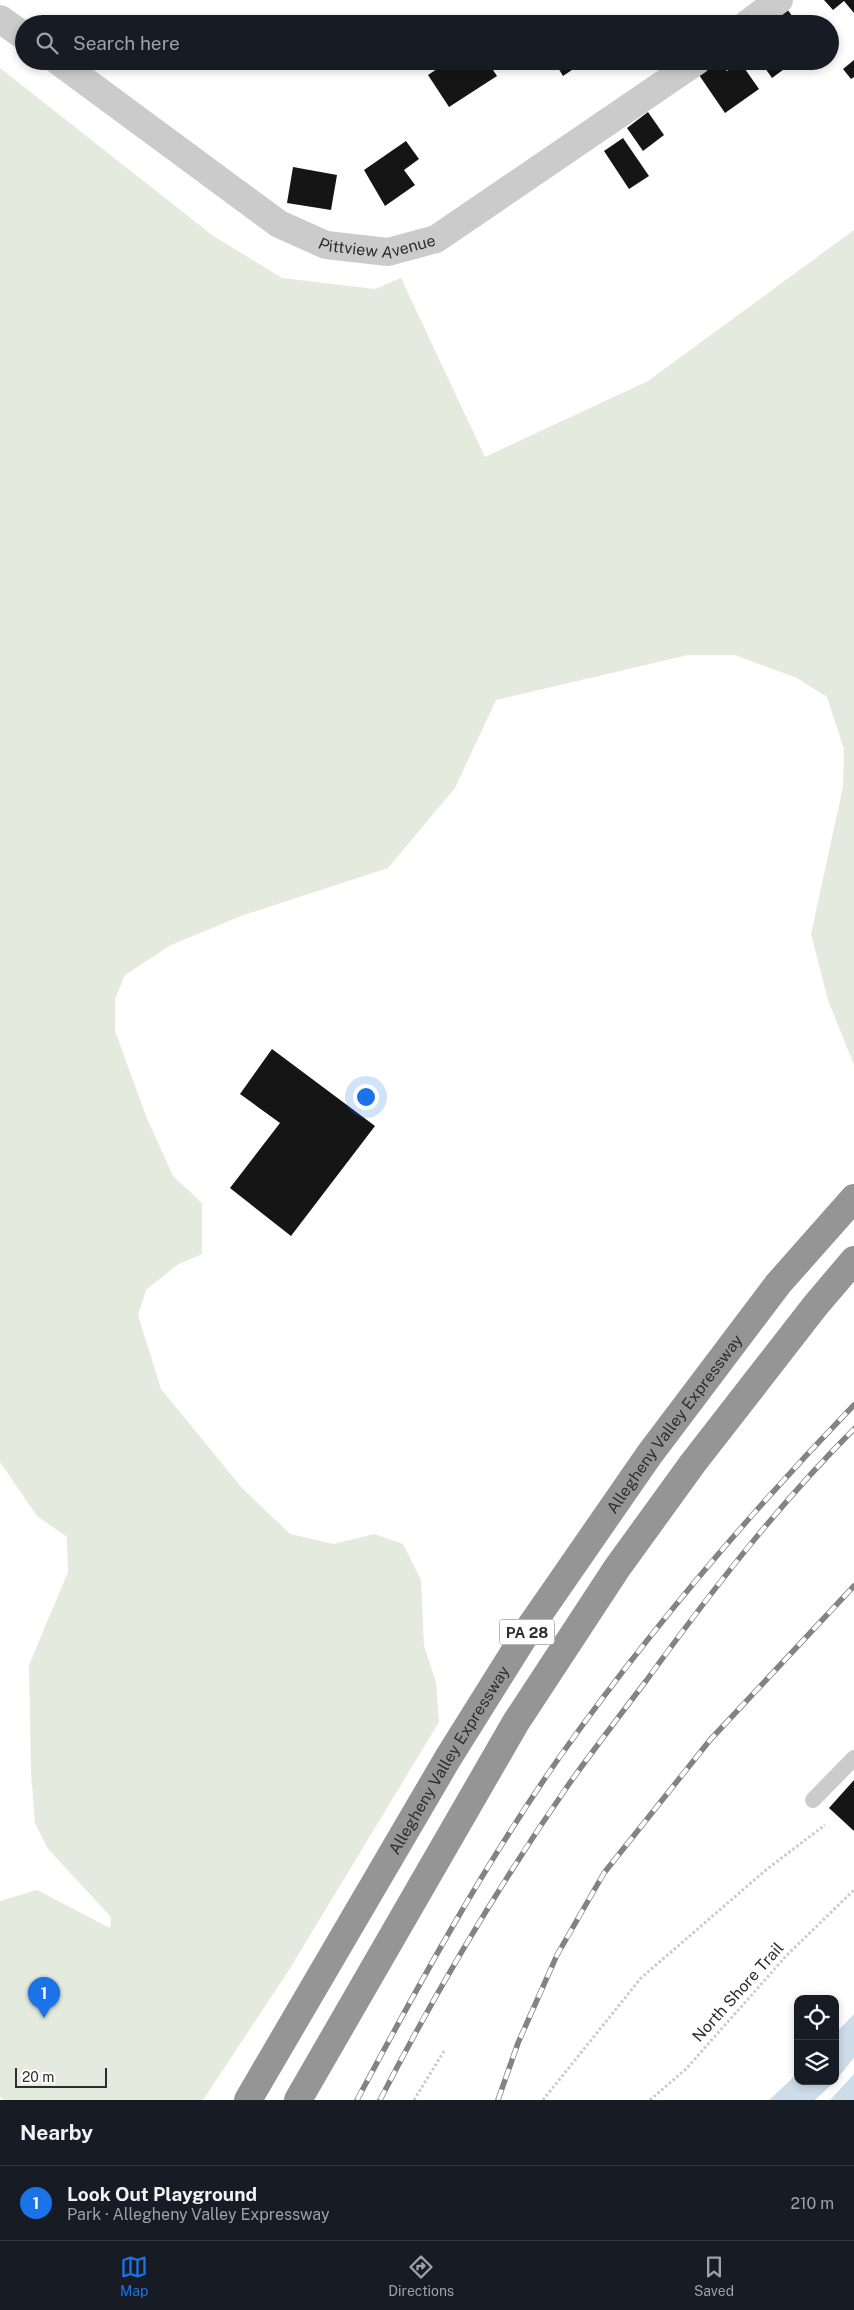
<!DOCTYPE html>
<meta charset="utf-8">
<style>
body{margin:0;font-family:"Public Sans",sans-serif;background:#20242c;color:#f1f3f6}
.controls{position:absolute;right:15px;bottom:15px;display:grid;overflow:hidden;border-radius:10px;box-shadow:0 2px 8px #0003}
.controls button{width:45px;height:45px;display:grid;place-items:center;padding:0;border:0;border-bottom:1px solid #363941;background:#171b24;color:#f1f3f6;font:25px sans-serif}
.scale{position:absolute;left:15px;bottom:12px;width:92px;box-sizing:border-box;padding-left:5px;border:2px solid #2e2e2e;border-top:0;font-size:14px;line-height:18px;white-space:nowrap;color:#2e2e2e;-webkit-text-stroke:4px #fff;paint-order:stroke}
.you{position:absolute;left:365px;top:1096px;width:18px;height:18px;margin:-12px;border:4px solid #fff;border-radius:50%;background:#1a73e8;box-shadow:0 0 0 8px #1a73e833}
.badge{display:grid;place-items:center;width:32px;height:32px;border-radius:50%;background:#1a73e8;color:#fff;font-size:16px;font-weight:700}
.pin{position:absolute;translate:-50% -41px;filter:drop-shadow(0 1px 2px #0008)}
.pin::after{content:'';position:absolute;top:26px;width:18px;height:15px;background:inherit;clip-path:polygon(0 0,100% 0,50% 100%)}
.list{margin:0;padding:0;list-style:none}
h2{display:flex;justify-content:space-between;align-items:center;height:65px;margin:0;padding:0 20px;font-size:21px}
h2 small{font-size:16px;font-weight:400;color:#9ea1a6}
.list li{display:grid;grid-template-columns:32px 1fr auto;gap:15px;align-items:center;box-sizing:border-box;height:75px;padding:0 20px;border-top:1px solid #363941}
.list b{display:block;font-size:19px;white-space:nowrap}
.list p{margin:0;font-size:16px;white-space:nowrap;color:#9ea1a6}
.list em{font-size:16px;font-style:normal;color:#9ea1a6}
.icon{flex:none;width:28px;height:28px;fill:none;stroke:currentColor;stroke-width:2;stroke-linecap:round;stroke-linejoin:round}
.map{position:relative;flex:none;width:854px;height:2100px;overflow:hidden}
.search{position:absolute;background:#171b24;box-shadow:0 2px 8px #0003;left:15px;right:15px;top:15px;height:55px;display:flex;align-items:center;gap:12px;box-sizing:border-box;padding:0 18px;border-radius:28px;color:#9ea1a6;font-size:19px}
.sheet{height:140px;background:#171b24}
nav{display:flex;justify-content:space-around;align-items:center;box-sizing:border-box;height:70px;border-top:1px solid #363941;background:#171b24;font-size:14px;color:#9ea1a6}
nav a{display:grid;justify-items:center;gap:2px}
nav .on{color:#1a73e8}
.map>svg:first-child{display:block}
.green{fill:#e4eade}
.water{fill:#ccdce8}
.pier{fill:#fff}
.building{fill:#151515}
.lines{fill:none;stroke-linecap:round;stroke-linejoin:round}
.path{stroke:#cbcbcb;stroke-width:3;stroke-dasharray:2.5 2.5;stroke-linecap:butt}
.lane{stroke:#cbcbcb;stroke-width:16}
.street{stroke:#cbcbcb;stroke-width:28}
.highway{stroke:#959595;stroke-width:28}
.rail-casing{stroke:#838383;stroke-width:5.5}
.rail{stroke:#fff;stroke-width:4;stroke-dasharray:11;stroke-linecap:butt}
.labels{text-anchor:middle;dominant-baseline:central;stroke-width:5;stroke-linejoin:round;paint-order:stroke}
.shield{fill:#fff;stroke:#6d6d6d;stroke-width:1}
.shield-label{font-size:15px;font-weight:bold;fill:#2e2e2e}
.street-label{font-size:16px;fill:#2e2e2e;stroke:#fff}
</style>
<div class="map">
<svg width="854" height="2100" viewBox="0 0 854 2100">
<rect width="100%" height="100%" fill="#fff"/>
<!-- green -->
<path class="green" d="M0,68L212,235L282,278L375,289L401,278L485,457L648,381L854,230V1065L828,1000L811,934L843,787L844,749L827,697L797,678L735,655H688L496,700L455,788L388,868L241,916L171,945L125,975L115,999V1031L146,1116L173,1176L202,1203V1254L177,1265L146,1290L138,1315L161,1389L242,1488L290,1534L334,1544L374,1534L403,1544L421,1580L424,1646L436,1682L439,1722L289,1970L203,2100H4L0,2097V1901L37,1890L110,1928L111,1917L48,1849L35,1823L31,1773L29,1665L68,1572L67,1537L37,1516L0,1462Z"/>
<!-- water -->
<path class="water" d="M854,2014V2100H769L798,2073V2081H835V2034Z"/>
<!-- pier -->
<path class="pier" d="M854,2058V2074L830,2100H815L835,2081Z"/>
<!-- building -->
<g class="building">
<path d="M824,0H854V13L844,1L833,10Z"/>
<path d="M787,9L798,24H766Z"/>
<path d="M854,60V77L851,79L843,69Z"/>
<path d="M449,61H487L497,76L449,107L428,75Z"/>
<path d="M554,61H585L563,76Z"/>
<path d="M719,61L727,71L740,62L759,89L725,113L699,75Z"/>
<path d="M760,61H795L772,78Z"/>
<path d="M648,112L664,135L643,151L627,128Z"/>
<path d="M623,138L649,176L629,189L604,151Z"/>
<path d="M406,141L419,159L404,170L415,185L385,206L364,170Z"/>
<path d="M293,167L337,175L331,210L287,203Z"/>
<path d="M272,1049L375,1126L291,1236L230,1188L280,1123L240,1094Z"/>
<path d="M854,1780V1831L829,1808Z"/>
</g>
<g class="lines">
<!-- path -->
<g class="path">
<path d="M414,2100L444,2051"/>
<path d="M543,2100L641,1978L767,1869L825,1825"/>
<path d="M650,2100L686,2069L787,1955L854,1890"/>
</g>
<!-- lane -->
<path class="lane" d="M813,1800L854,1758"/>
<!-- street -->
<g class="street">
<path d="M0,19L24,36"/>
<path d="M747,24L779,0"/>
<path id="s1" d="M58,61L279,224L326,245L388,252L436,239L697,61"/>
</g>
<!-- highway -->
<g class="highway">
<path id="s2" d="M248,2100L448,1758L530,1627L649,1455L778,1284L854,1198"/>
<path d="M298,2100L516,1722L617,1568L693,1463L815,1306L854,1260"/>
</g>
<!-- rail casing -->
<g class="rail-casing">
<g id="rail">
<path d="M357,2100C420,1982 484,1865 561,1755C649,1631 748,1515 854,1405"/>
<path d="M380,2100C436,1991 499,1885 569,1784C594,1749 620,1715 646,1681C710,1593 777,1506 854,1429"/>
<path d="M498,2100L518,2043L557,1955L604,1873L710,1740L854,1586"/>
</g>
</g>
<!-- rail -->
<use href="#rail" class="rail"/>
</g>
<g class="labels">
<!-- shield labels -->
<rect class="shield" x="499.5" y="1619.5" width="55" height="25" rx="4"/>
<g class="shield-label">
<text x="527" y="1632">PA 28</text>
</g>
<!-- street labels -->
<g class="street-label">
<text stroke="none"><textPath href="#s1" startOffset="378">Pittview Avenue</textPath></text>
<text stroke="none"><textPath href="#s2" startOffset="800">Allegheny Valley Expressway</textPath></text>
<text stroke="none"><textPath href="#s2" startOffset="395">Allegheny Valley Expressway</textPath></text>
<text transform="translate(738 1992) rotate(-48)">North Shore Trail</text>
</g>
</g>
</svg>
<div class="controls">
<button><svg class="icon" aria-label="locate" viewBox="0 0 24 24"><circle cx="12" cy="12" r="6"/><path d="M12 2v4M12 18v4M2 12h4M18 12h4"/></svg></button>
<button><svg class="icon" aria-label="layers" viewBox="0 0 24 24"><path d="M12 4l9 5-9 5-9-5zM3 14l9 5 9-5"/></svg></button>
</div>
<div class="scale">20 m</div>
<div class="you"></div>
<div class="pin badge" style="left:44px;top:2018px">1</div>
<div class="search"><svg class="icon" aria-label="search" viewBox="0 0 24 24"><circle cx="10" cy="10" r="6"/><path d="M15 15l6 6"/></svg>Search here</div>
</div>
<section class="sheet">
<h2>Nearby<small></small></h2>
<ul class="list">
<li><span class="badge">1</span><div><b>Look Out Playground</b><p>Park · Allegheny Valley Expressway</p></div><em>210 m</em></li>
</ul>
</section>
<nav>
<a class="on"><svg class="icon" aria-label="map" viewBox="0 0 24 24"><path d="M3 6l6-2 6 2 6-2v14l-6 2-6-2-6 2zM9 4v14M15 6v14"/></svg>Map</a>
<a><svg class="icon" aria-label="directions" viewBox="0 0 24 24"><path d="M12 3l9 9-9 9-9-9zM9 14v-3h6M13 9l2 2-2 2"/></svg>Directions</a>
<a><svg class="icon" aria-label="saved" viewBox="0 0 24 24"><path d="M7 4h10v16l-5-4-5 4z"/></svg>Saved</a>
</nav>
